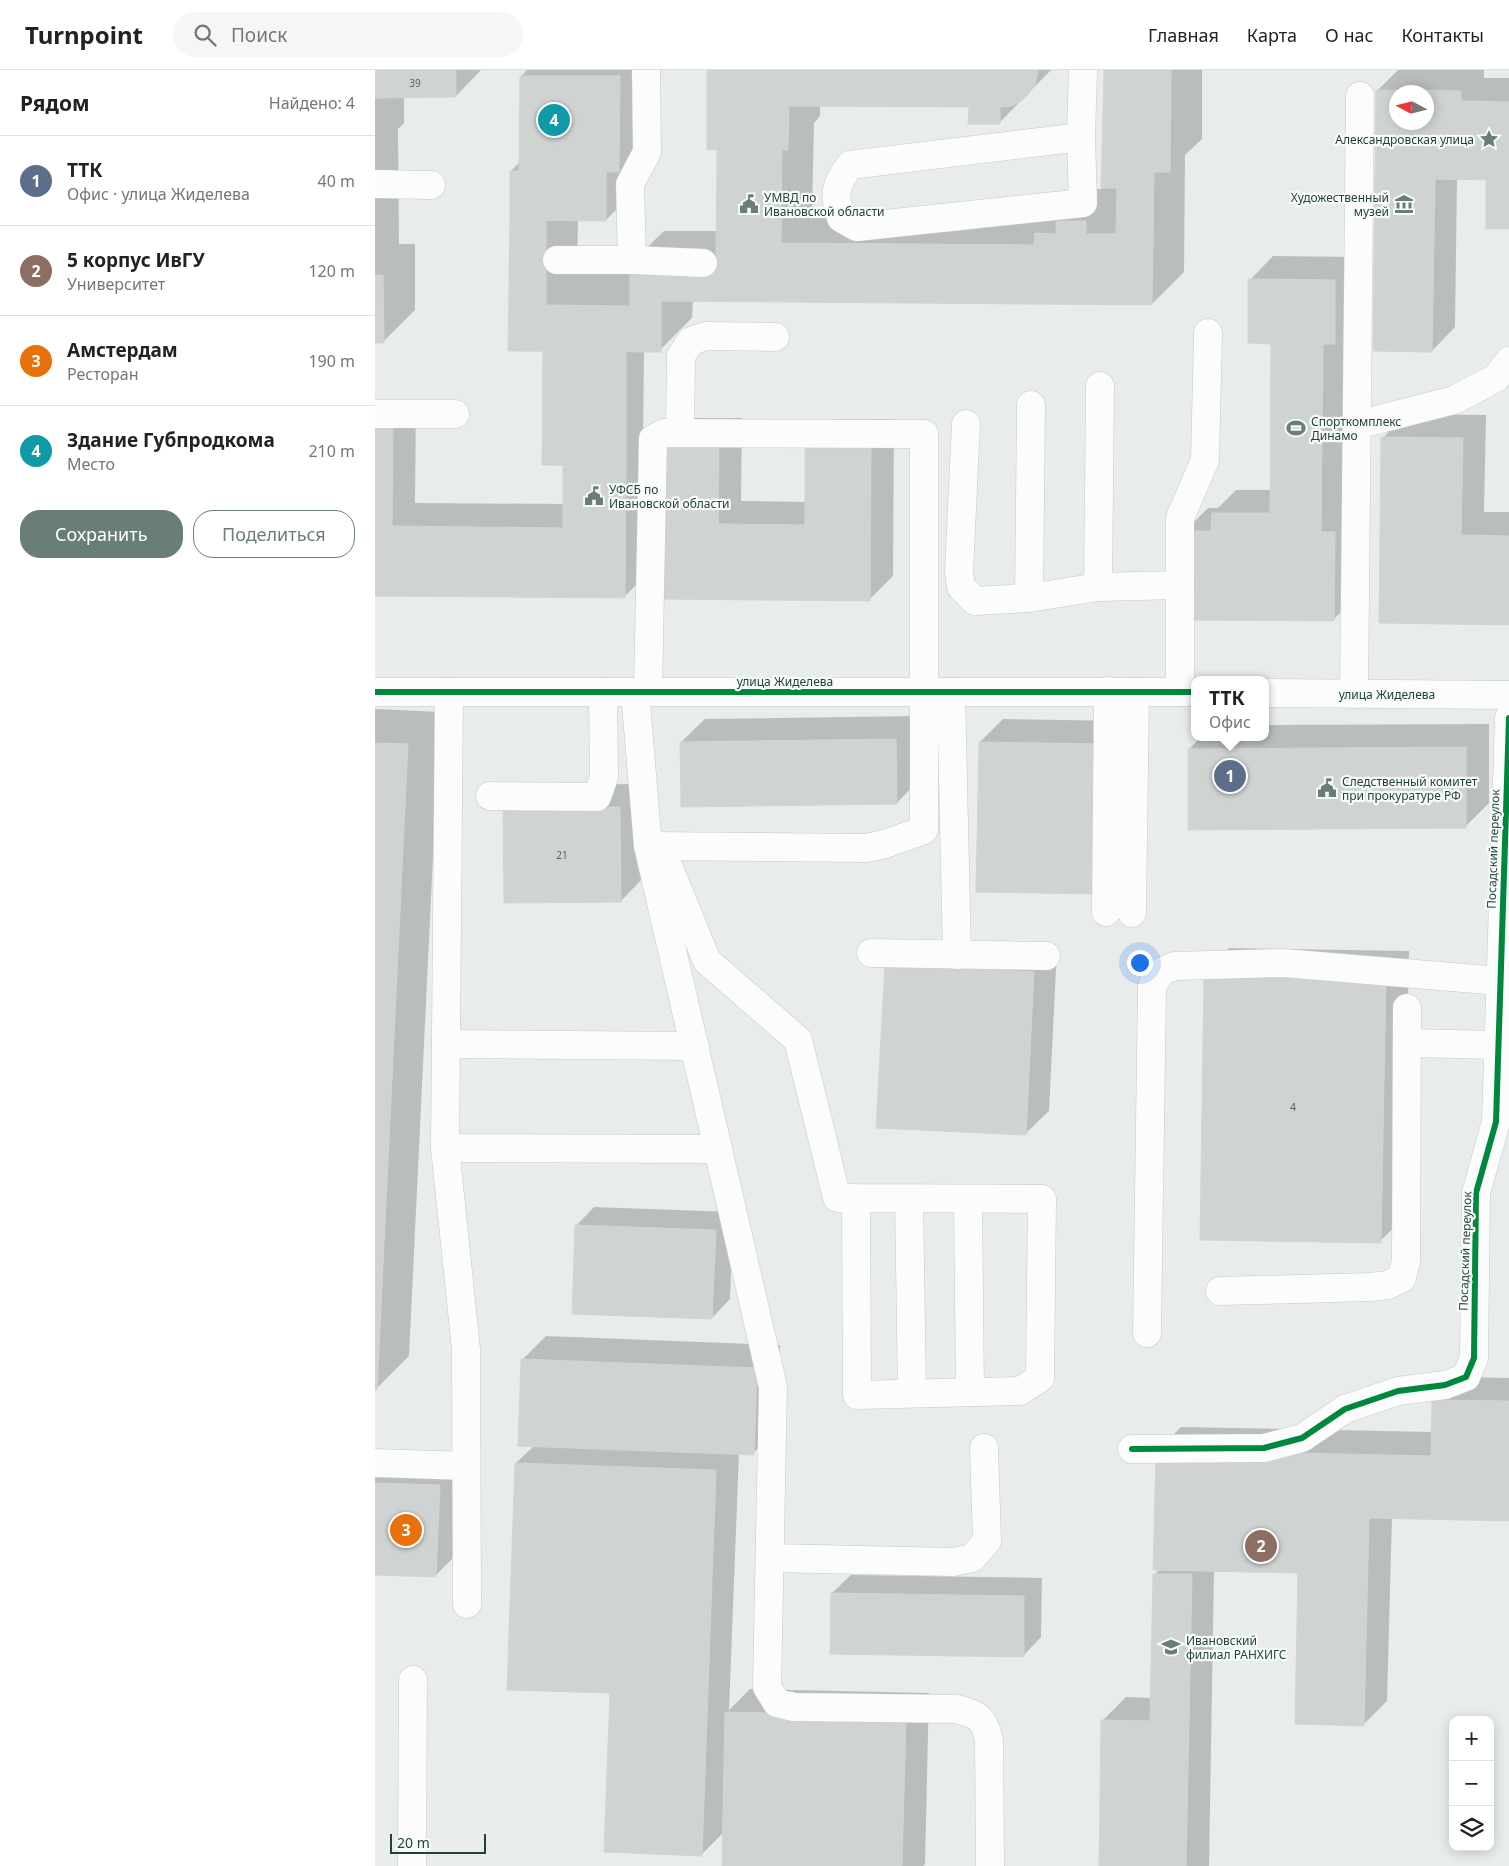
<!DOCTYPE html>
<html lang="ru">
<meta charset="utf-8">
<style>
body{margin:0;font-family:"Noto Sans",sans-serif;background:#f6f6f6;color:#222}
.controls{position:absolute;right:15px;bottom:15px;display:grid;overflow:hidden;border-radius:10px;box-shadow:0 2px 12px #0003}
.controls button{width:45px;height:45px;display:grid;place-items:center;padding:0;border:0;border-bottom:1px solid #e0e0e0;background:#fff;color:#222;font:25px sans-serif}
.compass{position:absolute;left:1014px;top:15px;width:45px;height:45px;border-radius:50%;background:#fff;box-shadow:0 2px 12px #0003;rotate:277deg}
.scale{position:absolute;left:15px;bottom:12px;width:96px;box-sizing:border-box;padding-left:5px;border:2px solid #24423a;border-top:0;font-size:14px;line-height:18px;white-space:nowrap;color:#24423a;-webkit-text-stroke:4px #f7fbf9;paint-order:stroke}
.you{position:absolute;left:764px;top:892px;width:18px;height:18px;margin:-12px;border:4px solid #fff;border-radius:50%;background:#1a73e8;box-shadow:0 0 0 8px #1a73e833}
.badge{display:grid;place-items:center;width:32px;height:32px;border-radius:50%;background:#697e78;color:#fff;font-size:16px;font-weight:700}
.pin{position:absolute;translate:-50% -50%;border:2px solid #fff;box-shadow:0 1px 5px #0006}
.popup{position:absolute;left:816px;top:606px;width:78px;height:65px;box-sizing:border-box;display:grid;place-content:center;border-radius:10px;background:#fff;filter:drop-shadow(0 1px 4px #0005);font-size:16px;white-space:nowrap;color:#767676}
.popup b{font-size:19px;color:#222}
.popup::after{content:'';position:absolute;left:50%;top:100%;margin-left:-10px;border:10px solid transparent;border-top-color:#fff}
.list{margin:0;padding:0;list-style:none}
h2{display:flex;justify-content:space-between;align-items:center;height:65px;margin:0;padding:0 20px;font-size:21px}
h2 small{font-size:16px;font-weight:400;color:#767676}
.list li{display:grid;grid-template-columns:32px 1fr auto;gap:15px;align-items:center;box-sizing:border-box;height:90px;padding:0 20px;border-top:1px solid #e0e0e0}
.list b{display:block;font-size:19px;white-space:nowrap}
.list p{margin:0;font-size:16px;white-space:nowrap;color:#767676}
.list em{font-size:16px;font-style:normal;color:#767676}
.actions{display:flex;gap:10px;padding:15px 20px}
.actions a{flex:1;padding:11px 0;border:1px solid #697e78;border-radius:20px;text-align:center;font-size:18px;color:#697e78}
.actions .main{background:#697e78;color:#fff}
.icon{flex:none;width:28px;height:28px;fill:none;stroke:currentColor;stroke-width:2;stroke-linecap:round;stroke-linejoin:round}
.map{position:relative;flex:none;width:1134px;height:1796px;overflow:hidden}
header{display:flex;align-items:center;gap:30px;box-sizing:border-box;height:70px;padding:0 25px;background:#fff;border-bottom:1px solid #e0e0e0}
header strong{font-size:24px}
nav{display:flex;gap:28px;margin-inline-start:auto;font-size:18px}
.search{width:350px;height:45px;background:#f6f6f6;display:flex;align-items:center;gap:12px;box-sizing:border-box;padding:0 18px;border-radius:28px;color:#767676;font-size:19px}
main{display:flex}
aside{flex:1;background:#fff}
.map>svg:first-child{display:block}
.shadow{fill:#0003;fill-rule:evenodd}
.building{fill:#cfd4d2;stroke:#d1d6d4;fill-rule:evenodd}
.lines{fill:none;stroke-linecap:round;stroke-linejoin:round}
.minor-casing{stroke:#c5cac8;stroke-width:29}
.minor{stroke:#fcfcfc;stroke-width:28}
.cycleway-casing{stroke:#f7fbf9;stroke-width:9}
.cycleway{stroke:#00873e;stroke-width:6}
.labels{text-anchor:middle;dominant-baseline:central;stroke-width:4.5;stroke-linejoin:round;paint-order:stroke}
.number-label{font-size:10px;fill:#506761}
.poi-label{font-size:12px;fill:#24423a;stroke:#f7fbf9;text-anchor:start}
.street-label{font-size:12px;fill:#24423a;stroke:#f7fbf9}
</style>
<header>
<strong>Turnpoint</strong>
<div class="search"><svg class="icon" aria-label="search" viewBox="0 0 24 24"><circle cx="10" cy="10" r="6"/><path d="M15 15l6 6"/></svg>Поиск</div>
<nav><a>Главная</a><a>Карта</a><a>О нас</a><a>Контакты</a></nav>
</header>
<main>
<aside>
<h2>Рядом<small>Найдено: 4</small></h2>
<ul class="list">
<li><span class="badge" style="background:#5c6f8a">1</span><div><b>ТТК</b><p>Офис · улица Жиделева</p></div><em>40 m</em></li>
<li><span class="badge" style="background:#8d6e63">2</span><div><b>5 корпус ИвГУ</b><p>Университет</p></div><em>120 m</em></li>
<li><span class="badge" style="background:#e8710a">3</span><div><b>Амстердам</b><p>Ресторан</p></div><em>190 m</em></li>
<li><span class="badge" style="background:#0f9aa8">4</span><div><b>Здание Губпродкома</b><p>Место</p></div><em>210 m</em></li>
</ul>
<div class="actions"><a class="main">Сохранить</a><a>Поделиться</a></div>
</aside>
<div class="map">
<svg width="1134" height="1796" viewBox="0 0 1134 1796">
<rect width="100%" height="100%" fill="#e8edeb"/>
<!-- shadow -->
<g class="shadow">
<path d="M0,0H106L81,26H29V53L23,59L24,174H40V240L8,272H0Z"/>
<path d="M152,0H262L261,82L249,94V132L231,150H203L202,203L256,204V193L289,161H342L343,78L333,0H676L625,52L595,36L445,35V46L439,53L437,142L681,144L714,119H727L730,0H827V69L810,85L809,202L777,234L318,230L317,248L285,280H269L268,373L273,503L249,527L0,525V331H41L40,433L189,434L190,396L169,280L135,279L136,101L145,92L146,6Z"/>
<path d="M1023,0H1109V8H1134V158L1113,108H1082L1080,257L1057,281L1002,21ZM1022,22H1052V52H1022Z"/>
<path d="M898,186L984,187L982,526L958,550L810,461L833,438H843L861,420H896L897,272L875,210Z"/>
<path d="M1031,344L1111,345L1109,442H1134V554L1008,368Z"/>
<path d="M305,348H367L366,431L431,432L432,372L455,349H519L518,506L494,530L280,528Z"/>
<path d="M0,639L65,642L34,1286L2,1318H0Z"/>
<path d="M544,646L545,709L522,733L306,672L330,649Z"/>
<path d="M628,649L747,651L745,799L605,672Z"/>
<path d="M1114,654V733L1090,757L814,679L826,667H890V655Z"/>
<path d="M268,714L269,807L246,831L153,715Z"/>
<path d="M854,878L1034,881L1029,1148L1005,1171L831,901Z"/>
<path d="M682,879L674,1041L650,1064L511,895Z"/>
<path d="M219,1137L358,1142L355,1229L337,1248L201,1156Z"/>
<path d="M171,1266L405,1275L402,1360L378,1383H364L354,1640L375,1619L554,1623L550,1794L548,1796H348L349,1762L326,1785L236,1622L141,1393L160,1375L147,1290Z"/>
<path d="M1082,1307L1134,1308V1450L1017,1447L1012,1631L989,1654L925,1502L839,1500L834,1796H725L727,1651L751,1627L777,1628L780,1504L785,1499L782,1381L806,1357L1058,1362L1059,1330Z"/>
<path d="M0,1389L88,1392L84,1482L60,1506L0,1503Z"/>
<path d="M476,1505L667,1508L666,1567L648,1586L457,1523Z"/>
</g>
<!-- building -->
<g class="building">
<path d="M0,0H81V27L0,28Z"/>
<path d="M332,0H663L660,14L654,24L646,31L636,36L625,37V54H593L594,37L414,36L413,80H407L406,173L659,175L660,163L681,164V151H711V164H741L742,118H726L729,0H796L795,102H779L777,235L286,231V282L133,281L135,150L171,151V235L255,236V192L341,193L342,79L332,80Z"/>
<path d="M145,6H245L244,102L144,101Z"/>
<path d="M1001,20L1086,21V31L1134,32V159H1111V110L1060,109L1057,282L998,281ZM1022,22H1052V52H1022Z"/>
<path d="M135,101H231V151L135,150Z"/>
<path d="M0,205H8L9,273H0Z"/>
<path d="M873,209L960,210V274H948L946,462H960L959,551L808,550V461H836L837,443H895L896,274L873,273Z"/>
<path d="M168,281H251V396L167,395Z"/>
<path d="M0,354L18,355L17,456L188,458V395L251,396L250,528L0,526Z"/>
<path d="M1006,367L1088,368L1086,465L1134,466V555L1004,553Z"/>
<path d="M280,371H344L343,454L430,455V372H496L495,531L279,529Z"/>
<path d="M521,669L522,734L306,737L305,672Z"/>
<path d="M604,672L724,674L722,824L601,822Z"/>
<path d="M0,673L33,674L2,1320H0Z"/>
<path d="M1091,677V758L813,760V679Z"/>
<path d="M245,737L246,832L129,833L128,738Z"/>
<path d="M510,894L659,902L651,1065L501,1058Z"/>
<path d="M829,901L1011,904L1006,1173L825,1170Z"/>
<path d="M200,1155L341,1160L337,1249L197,1244Z"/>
<path d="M146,1289L382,1298L379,1385L143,1376Z"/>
<path d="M1057,1330L1134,1331V1451L994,1448L989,1656L920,1654L923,1503L778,1500L781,1380L1056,1386Z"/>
<path d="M140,1393L341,1400L327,1786L229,1782L235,1623L132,1620Z"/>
<path d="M0,1413L65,1415L61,1507L0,1505Z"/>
<path d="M778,1504H817L811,1796H724L726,1650L775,1651Z"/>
<path d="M456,1523L649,1526V1587L455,1584Z"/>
<path d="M350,1642L531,1646L527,1796H347Z"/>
</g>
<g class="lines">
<!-- minor casing -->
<g class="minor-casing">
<g id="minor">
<path d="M706,67L475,95C460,115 458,124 466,148L482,157L708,133L706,67L708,0"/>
<path d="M0,114L56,115"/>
<path d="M182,190H257L328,193"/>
<path d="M257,190L255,114L272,82L271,0"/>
<path d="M0,344H80"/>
<path d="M591,354L584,502L586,517L600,531L654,528L723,517L805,515"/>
<path d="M982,355L1079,330L1121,308L1134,291"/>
<path d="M305,363L306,286L316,271L331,266L400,267"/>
<path d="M723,517L725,316"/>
<path d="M654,528L656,335"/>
<path d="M0,622H820"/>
<path d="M74,622L70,1078L91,1279L92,1534"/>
<path d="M260,622L273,776L398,1317L392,1617L402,1633L419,1637L581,1639C603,1644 609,1648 614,1670L615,1796"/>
<path d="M273,622L278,369L289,363L549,364V760L510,774L491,778L273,776L294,798L332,891L423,970L462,1128H481L667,1129L665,1308L645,1321L482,1325L481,1128"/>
<path d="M576,622L582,885"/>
<path d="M805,622V448L830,390L833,263"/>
<path d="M890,623L1134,625"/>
<path d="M979,624L985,26"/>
<path d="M115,726L222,727L229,707L228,622"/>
<path d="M731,842L733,621"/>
<path d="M757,843L760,622"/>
<path d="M496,883L671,886"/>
<path d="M1032,973L1123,975"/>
<path d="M71,974L320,976"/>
<path d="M70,1078L343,1079"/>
<path d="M534,1129L537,1323"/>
<path d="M593,1129L595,1322"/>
<path d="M845,1221L996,1217L1013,1215L1027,1208L1031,1191L1032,938"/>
<path d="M772,1263L777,916L787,901L800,896L908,893L1125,911"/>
<path d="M757,1379L889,1378L927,1368L970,1339L1023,1321L1070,1315L1091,1307L1099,1288L1101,1123L1121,1052L1134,648"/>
<path d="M0,1393L91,1396"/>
<path d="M395,1488L578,1492L597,1488L612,1471L609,1378"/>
<path d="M37,1796L38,1610"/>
</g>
</g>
<!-- minor -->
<use href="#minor" class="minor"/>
<!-- cycleway casing -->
<g class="cycleway-casing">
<g id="cycleway">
<path d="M0,622H820"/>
<path d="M757,1379L889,1378L927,1368L970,1339L1023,1321L1070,1315L1091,1307L1099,1288L1101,1123L1121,1052L1134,648"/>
</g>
</g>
<!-- cycleway -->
<use href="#cycleway" class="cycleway"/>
</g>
<!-- icons -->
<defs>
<g id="sight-bare" transform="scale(1.5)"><path d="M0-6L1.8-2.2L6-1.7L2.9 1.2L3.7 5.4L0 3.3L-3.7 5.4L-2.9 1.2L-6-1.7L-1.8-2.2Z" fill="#697e78" stroke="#f7fbf9" stroke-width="2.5" paint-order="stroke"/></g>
<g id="civic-bare" transform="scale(1.5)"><path d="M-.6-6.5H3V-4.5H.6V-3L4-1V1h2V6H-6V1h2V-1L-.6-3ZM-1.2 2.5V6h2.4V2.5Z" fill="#697e78" stroke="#f7fbf9" stroke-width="2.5" paint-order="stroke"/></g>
<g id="museum-bare" transform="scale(1.5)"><path d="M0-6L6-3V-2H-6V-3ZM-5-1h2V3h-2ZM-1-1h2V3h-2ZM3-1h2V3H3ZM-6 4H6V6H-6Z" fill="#697e78" stroke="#f7fbf9" stroke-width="2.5" paint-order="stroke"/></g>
<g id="stadium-bare" transform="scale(1.5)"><path d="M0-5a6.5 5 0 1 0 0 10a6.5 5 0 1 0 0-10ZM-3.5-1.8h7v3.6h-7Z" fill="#697e78" stroke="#f7fbf9" stroke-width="2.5" paint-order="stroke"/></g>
<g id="university-bare" transform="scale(1.5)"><path d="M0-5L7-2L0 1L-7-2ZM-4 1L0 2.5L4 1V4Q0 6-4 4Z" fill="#697e78" stroke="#f7fbf9" stroke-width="2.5" paint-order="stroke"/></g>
</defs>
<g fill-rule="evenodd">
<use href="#sight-bare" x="1114" y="69"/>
<use href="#civic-bare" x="374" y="134"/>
<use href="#museum-bare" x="1029" y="134"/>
<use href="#stadium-bare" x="921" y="358"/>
<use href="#civic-bare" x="219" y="426"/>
<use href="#civic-bare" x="952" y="718"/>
<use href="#university-bare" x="796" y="1577"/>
</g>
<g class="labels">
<!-- number labels -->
<g class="number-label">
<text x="40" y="13">39</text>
<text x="187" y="785">21</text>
<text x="918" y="1037">4</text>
</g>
<!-- poi labels -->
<g class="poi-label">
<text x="1099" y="69" text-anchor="end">Александровская улица</text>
<text x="389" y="127">УМВД по<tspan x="389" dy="14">Ивановской области</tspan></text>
<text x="1014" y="127" text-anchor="end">Художественный<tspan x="1014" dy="14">музей</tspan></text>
<text x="936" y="351">Спорткомплекс<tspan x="936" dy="14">Динамо</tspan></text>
<text x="234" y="419">УФСБ по<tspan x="234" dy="14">Ивановской области</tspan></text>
<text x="967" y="711">Следственный комитет<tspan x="967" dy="14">при прокуратуре РФ</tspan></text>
<text x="811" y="1570">Ивановский<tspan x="811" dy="14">филиал РАНХИГС</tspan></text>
</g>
<!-- street labels -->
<g class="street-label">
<text x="410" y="611">улица Жиделева</text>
<text x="1012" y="624">улица Жиделева</text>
<text transform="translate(1118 779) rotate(-88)">Посадский переулок</text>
<text transform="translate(1090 1181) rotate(-88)">Посадский переулок</text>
</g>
</g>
</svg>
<div class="controls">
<button>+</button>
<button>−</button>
<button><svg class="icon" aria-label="layers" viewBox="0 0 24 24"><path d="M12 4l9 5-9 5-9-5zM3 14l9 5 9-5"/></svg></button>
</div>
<svg class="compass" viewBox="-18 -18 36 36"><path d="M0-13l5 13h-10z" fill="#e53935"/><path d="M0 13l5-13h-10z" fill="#767676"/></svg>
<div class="scale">20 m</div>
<div class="you"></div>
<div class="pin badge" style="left:855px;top:706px;background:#5c6f8a">1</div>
<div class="popup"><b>ТТК</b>Офис</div>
<div class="pin badge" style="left:886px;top:1476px;background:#8d6e63">2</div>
<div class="pin badge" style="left:31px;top:1460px;background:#e8710a">3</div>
<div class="pin badge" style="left:179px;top:50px;background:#0f9aa8">4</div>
</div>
</main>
